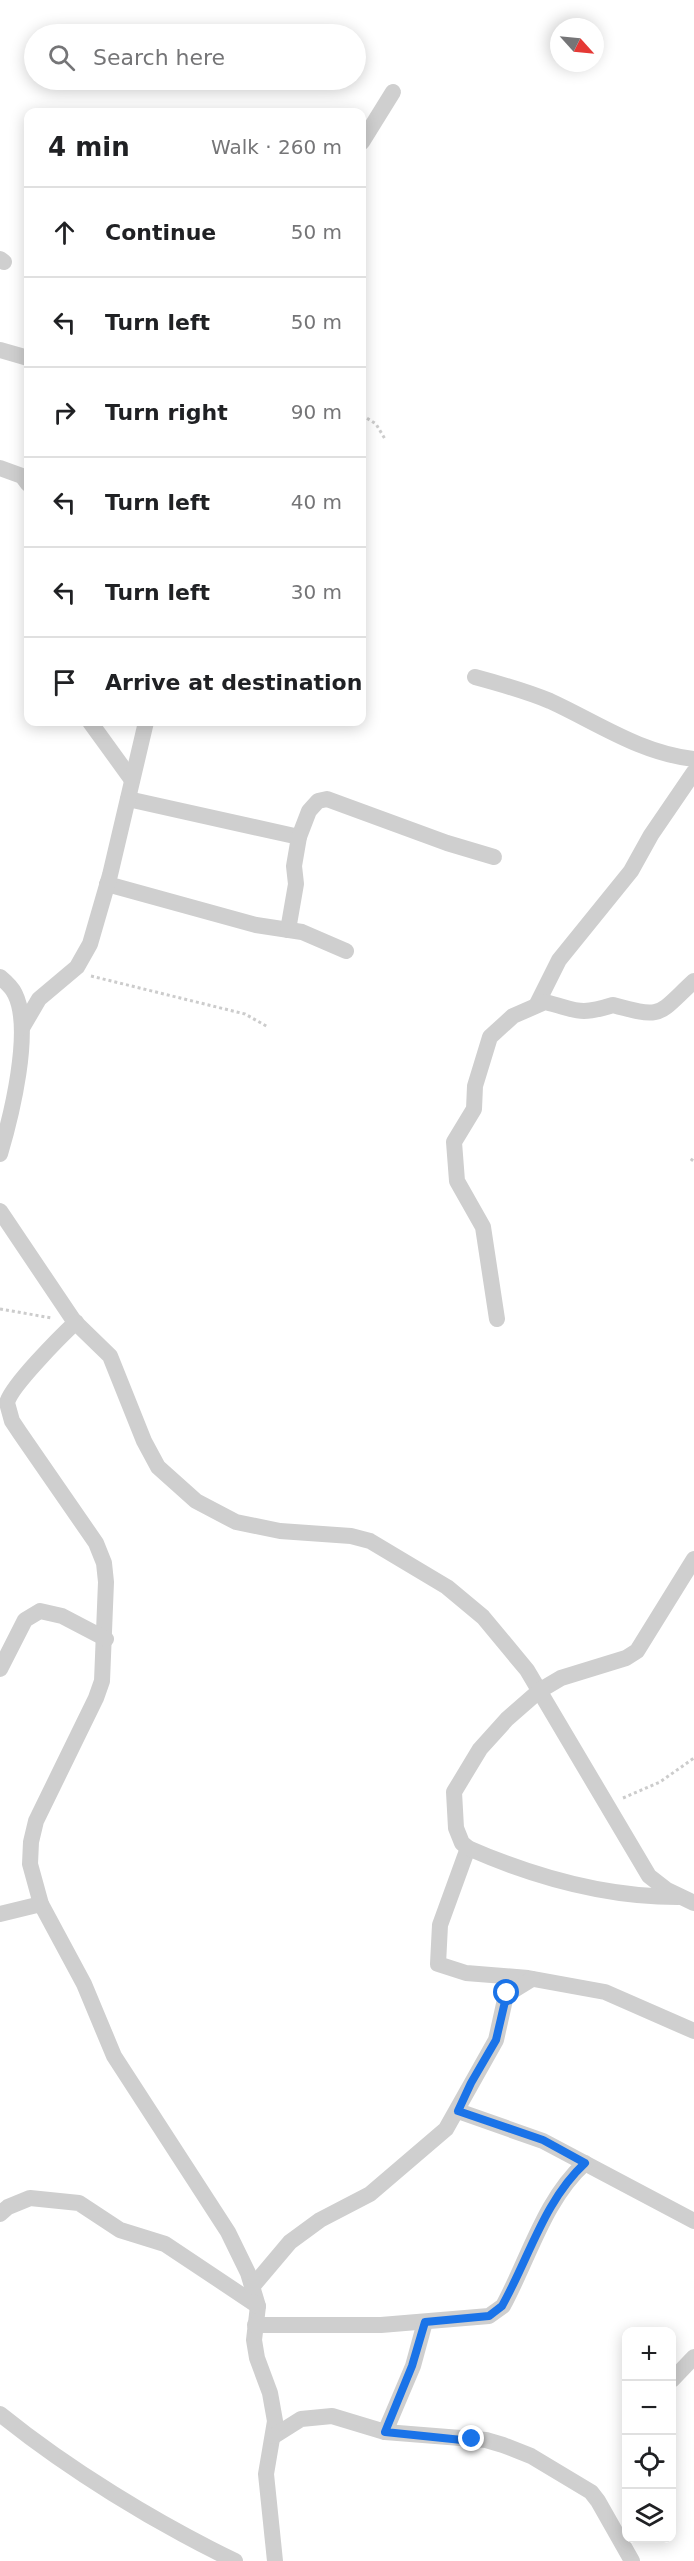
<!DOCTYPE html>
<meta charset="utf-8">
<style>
body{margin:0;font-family:"DejaVu Sans",sans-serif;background:#f2f2f2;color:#202124}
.controls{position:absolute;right:18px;bottom:18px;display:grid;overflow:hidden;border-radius:12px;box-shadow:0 3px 15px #0003}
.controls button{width:54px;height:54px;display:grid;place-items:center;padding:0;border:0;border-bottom:2px solid #e0e0e0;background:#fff;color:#202124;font:30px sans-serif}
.compass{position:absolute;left:550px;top:18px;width:54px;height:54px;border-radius:50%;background:#fff;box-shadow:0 3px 15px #0003;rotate:117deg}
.stop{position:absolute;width:18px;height:18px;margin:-14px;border:4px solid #1a73e8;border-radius:50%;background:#fff}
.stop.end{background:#1a73e8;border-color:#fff;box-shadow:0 2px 6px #0008}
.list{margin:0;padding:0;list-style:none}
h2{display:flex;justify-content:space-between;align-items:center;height:78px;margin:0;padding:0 24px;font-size:26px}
h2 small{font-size:20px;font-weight:400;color:#757577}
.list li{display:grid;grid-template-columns:39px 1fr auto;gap:18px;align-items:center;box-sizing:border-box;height:90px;padding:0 24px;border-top:2px solid #e0e0e0}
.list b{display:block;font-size:22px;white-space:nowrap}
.list em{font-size:20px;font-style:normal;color:#757577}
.icon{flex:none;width:33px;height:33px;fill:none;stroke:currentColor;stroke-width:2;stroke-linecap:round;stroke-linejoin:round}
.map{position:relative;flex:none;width:694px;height:2561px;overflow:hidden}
.search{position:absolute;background:#fff;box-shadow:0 3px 15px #0003;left:24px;top:24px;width:342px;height:66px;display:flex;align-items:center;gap:15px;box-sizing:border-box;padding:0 21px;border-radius:33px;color:#757577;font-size:22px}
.panel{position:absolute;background:#fff;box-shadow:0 3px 15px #0003;left:24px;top:108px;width:342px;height:618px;border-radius:12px}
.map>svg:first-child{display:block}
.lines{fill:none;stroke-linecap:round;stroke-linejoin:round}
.path{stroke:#ccc;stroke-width:3;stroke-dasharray:3 3;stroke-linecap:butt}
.street{stroke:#cfcfcf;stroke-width:16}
.route{stroke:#1a73e8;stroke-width:8}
</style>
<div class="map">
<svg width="694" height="2561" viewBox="0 0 694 2561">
<rect width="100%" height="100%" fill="#fff"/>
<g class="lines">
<!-- path -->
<g class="path">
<path d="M362,415L376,424L385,439"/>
<path d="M91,976L245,1014L268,1027"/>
<path d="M691,1161L694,1157"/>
<path d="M0,1309L52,1318"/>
<path d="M623,1798L660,1782L694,1758"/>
</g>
<!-- street -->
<g class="street">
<path d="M362,142L393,92"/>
<path d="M0,259L4,262"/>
<path d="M0,350L28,358"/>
<path d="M0,468L22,476L28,484"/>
<path d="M475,677C501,684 526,691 550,701C598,723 640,753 694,759"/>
<path d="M90,722L132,780"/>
<path d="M128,799L299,837"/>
<path d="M107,884L256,925L302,932L346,951"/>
<path d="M288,930L296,884L294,866L299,837L309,811L318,801L327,799L447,843L494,857"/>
<path d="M0,977C6,982 12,987 15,994C33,1030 11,1117 0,1154"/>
<path d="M537,1004L559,960L631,871L651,835L694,772"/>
<path d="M22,1028L39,999L77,967L90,944L110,875L146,722"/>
<path d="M0,1211L74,1321L110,1356L144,1441L158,1467L196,1501L236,1522L280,1531L351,1536L370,1541L447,1587L483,1617L527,1670L649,1876L667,1890L694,1903"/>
<path d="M497,1319L483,1227L457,1181L454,1142L474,1109L475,1086L490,1037L513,1016L545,1002C578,1010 578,1016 613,1005C664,1019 657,1015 694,981"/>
<path d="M76,1322C62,1335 10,1387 7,1403L12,1421L20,1433L96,1543L104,1563L106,1582L102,1681L96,1698L36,1821L31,1842L30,1864L41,1904L84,1984L114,2056L228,2232L248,2273L258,2306L254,2340L257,2358L270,2393L275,2421L266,2474L275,2561"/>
<path d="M0,1669L25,1620L40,1611L62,1616L106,1639"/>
<path d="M468,1848L440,1925L438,1964L466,1973L528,1978L605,1992L694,2031"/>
<path d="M678,1897C605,1897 534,1877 468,1848L462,1843L456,1828L454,1792L480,1749L507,1719L539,1691L561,1678L626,1658L637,1651L694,1559"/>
<path d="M0,1914L41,1904"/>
<path d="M458,2111L543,2141L694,2221"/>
<path d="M0,2214L8,2207L30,2198L79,2203L120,2230L165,2244L258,2306"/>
<path d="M252,2287L290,2242L320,2220L370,2194L446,2129L496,2040L506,1995L532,1979"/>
<path d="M255,2325H381L489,2316L503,2306C529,2258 544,2200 585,2163"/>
<path d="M672,2380L694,2357"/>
<path d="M0,2414C68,2469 156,2523 235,2561"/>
<path d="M385,2432L413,2366L425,2322"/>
<path d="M274,2436L301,2419L332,2416L385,2432L486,2440L503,2445L531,2456L591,2492L598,2501L632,2561"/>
</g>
</g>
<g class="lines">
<!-- route -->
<path class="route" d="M472,2439L462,2440L385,2432L412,2366L425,2322L489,2316L502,2306C529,2258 544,2201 585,2163L543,2140L458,2111L471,2083L496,2040L507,1993"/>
</g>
</svg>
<div class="controls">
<button>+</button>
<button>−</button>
<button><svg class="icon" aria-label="locate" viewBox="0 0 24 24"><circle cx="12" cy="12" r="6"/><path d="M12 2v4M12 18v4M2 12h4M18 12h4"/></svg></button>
<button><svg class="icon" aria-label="layers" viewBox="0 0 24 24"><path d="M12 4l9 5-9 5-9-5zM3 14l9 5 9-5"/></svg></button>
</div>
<svg class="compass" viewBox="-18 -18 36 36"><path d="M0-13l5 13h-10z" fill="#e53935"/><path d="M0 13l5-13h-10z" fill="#757577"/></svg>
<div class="stop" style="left:507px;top:1993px"></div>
<div class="stop end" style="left:472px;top:2439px"></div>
<div class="search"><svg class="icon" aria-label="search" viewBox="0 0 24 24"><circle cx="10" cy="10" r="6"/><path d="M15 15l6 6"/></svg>Search here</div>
<section class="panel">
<h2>4 min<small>Walk · 260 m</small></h2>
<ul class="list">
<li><svg class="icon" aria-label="ahead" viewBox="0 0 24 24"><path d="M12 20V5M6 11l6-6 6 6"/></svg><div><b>Continue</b></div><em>50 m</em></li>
<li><svg class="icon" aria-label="left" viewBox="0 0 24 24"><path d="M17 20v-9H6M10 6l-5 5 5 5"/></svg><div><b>Turn left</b></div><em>50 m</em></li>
<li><svg class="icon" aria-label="right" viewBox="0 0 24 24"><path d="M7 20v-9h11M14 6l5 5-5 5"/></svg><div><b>Turn right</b></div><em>90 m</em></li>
<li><svg class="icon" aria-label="left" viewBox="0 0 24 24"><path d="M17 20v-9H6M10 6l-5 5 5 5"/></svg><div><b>Turn left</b></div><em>40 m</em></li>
<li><svg class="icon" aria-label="left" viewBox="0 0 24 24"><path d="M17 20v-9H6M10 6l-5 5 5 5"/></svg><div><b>Turn left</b></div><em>30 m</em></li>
<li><svg class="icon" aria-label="arrive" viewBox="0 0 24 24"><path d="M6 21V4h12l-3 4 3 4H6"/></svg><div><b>Arrive at destination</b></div></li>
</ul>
</section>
</div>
